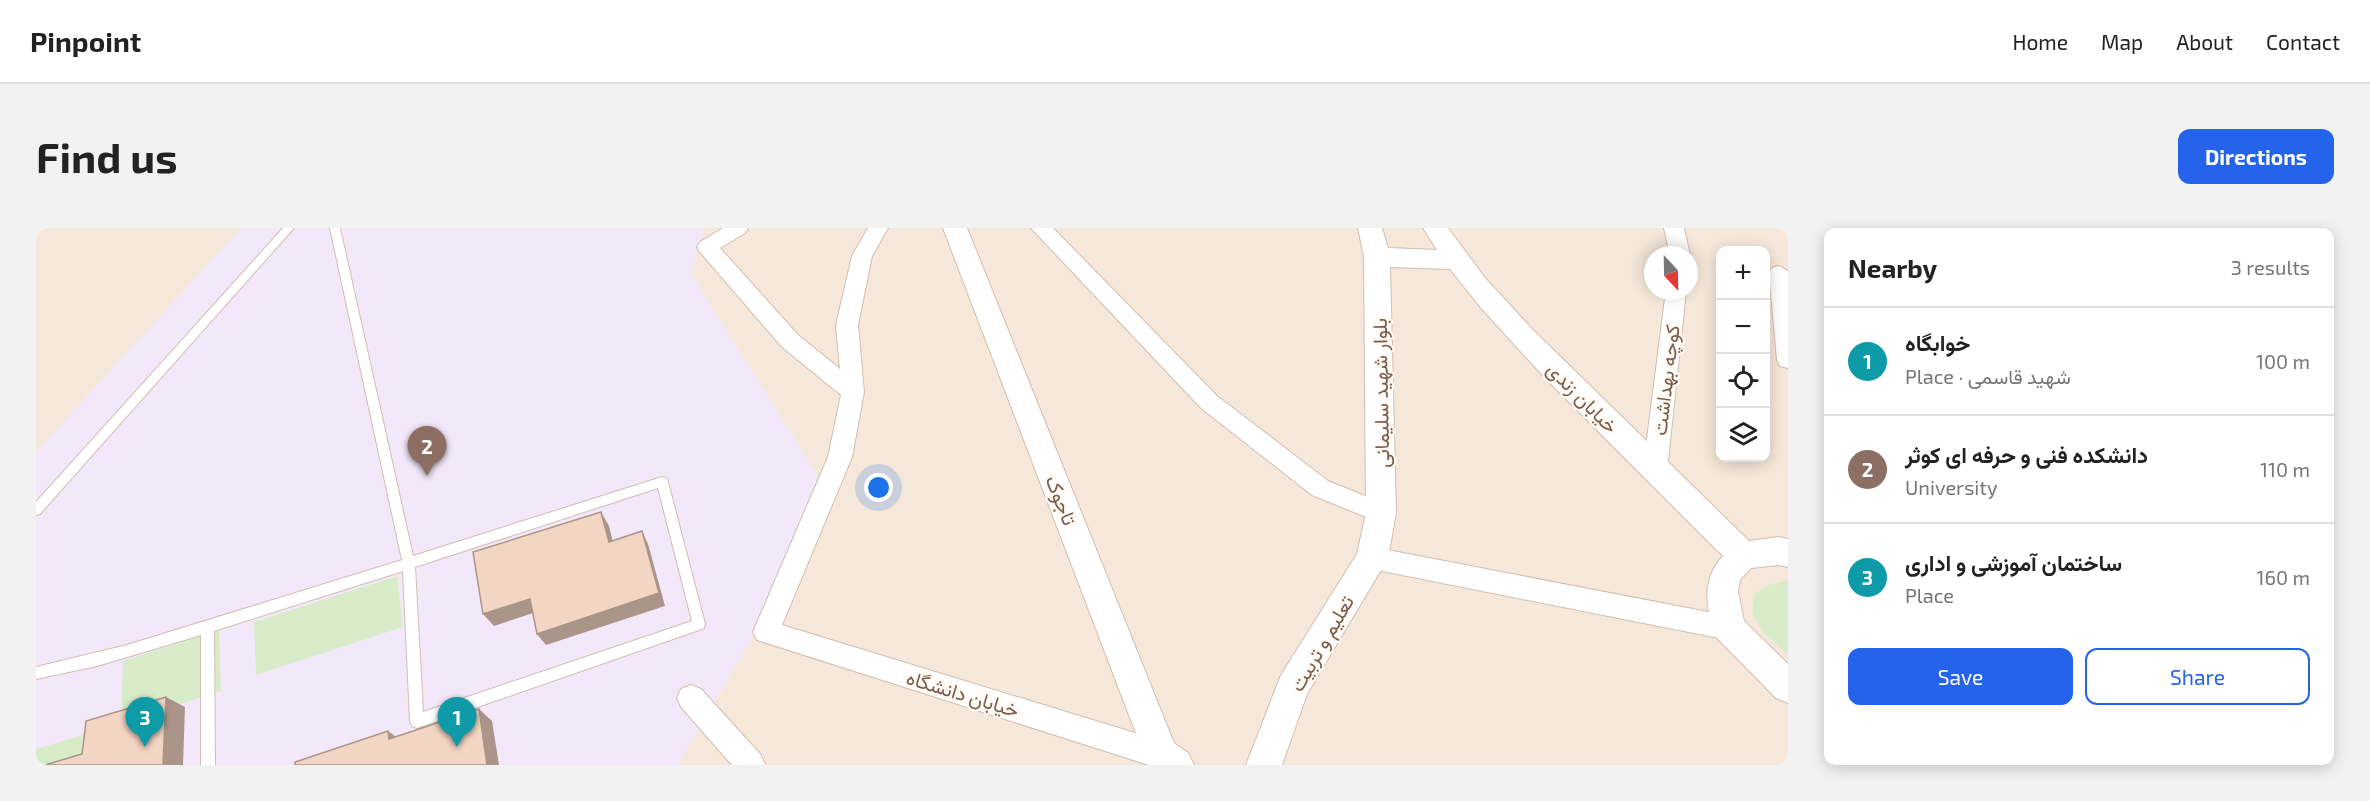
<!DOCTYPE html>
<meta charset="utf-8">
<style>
body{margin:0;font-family:"Exo 2",Vazirmatn,sans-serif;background:#f2f2f2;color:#222}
.controls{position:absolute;right:18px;top:18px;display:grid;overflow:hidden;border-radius:12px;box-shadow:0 3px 15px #0003}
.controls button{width:54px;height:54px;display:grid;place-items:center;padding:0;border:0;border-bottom:2px solid #e0e0e0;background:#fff;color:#222;font:30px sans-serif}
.compass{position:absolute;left:1608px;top:18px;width:54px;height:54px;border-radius:50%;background:#fff;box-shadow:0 3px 15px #0003;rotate:158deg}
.you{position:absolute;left:843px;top:260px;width:21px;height:21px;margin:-15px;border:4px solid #fff;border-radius:50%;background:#1a73e8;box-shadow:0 0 0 9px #1a73e833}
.badge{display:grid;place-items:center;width:39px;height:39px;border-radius:50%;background:#2563eb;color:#fff;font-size:20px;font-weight:700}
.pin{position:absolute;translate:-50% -50px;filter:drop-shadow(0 2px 3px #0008)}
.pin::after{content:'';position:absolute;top:32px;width:21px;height:18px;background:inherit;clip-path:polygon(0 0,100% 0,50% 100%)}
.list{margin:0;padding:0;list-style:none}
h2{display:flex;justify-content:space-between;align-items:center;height:78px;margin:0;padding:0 24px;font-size:26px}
h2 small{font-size:20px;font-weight:400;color:#767676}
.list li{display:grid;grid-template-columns:39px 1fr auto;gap:18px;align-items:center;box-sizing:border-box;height:108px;padding:0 24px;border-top:2px solid #e0e0e0}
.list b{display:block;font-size:22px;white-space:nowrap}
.list p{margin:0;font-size:20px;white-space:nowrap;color:#767676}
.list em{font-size:20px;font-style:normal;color:#767676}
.actions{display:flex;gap:12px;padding:18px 24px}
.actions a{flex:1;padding:14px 0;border:2px solid #2563eb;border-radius:12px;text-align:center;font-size:21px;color:#2563eb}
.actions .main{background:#2563eb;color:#fff}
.icon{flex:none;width:33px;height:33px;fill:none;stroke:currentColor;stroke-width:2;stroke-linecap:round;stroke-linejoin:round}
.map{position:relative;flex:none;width:1752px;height:537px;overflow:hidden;border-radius:12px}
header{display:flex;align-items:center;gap:36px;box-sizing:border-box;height:84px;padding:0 30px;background:#fff;border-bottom:2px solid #e0e0e0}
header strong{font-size:28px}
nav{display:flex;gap:33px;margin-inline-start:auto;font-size:21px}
.intro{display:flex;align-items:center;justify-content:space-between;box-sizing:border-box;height:144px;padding:0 36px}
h1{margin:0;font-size:42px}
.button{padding:15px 27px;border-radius:12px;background:#2563eb;color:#fff;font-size:21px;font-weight:700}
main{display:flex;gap:36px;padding:0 36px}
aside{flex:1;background:#fff;border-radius:12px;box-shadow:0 3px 15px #0003}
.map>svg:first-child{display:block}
.residential{fill:#f5e8da;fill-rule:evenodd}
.education{fill:#f3e8fa}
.green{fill:#d8ecc9}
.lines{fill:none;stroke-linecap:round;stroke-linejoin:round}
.service-casing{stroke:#d1beb0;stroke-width:2}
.minor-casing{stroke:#d1beb0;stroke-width:2}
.tertiary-casing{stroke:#d1beb0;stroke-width:2}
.service{fill:#fff;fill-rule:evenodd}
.minor{fill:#fff;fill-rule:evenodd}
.tertiary{fill:#fff;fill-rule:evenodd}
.shaded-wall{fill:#aa9588}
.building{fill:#f3d5c3;stroke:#aa9588;stroke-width:1.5}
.labels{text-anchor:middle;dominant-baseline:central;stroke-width:4.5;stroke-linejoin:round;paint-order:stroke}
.street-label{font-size:20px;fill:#7a5c4d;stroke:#fffaf3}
</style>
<header>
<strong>Pinpoint</strong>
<nav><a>Home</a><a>Map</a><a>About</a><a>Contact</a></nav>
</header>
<div class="intro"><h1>Find us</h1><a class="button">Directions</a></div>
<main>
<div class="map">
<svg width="1752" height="537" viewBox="0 0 1752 537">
<rect width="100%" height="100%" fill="#fdf6ec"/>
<!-- residential -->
<path class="residential" d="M0,0H1752V537H0ZM1684,22H1730V230H1684ZM1617,27H1653V63H1617Z"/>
<!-- education -->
<path class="education" d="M205,0H668L655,46L797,272L642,537H0V224Z"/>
<!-- green -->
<g class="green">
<path d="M361,348L367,399L220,447L218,394Z"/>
<path d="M1752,352V427L1726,404L1717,386L1718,366L1733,357Z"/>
<path d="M183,402L185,463L85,495L87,433Z"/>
<path d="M47,507L44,537H0V521Z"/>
</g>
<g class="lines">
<!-- service casing -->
<g class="service-casing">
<g id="service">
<path d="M247,0H258L4,286L0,287V274Z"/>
<path d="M294,0H304L377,328L626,249L630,250L632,254L669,396L668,400L663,402L381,500L376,498L374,493L367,343L178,403L179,537H165V407L61,438L0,451V439L91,417L366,332ZM622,260L656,393L387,484L379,339Z"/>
</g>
</g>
<!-- minor casing -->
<g class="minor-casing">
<g id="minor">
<path d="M687,0H712L709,5L684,20L762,107L804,141L800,97L816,28L832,0H852L836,28L822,97L828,164L816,229L746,397L1125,513L1135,517L1139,527L1135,537H1113L721,412L717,404L792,229L805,167L746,119L664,24L661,19L664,14Z"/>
<path d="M995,0H1017L1181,168L1292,253L1354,278L1357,285L1354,292L1345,295L1276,267L1165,180Z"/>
<path d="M1628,0H1648L1654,27L1653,29V27H1634Z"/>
<path d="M1743,38L1752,43V140L1744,138L1741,132L1733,45L1736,40Z"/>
<path d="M1630,63H1650L1631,242L1627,249L1619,252L1611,249L1607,242Z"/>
<path d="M1336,319L1693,388L1702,392L1706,400L1702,408L1693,412L1336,341L1327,338L1324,330L1327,322Z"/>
<path d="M655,457L665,461L725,527L729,537H696L645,479L641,470L645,461Z"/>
</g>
</g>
<!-- tertiary casing -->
<g class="tertiary-casing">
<g id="tertiary">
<path d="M907,0H931L1138,515L1152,525L1158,537H1112Z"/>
<path d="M1322,0H1346L1352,20L1401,22L1387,0H1412L1449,50L1496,101L1713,313L1743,309L1752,311V339L1743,337L1715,340L1704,352L1702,364L1708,393L1752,436V475L1740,470L1682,411C1669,383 1665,351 1687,328L1509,150L1446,81L1414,41L1354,39L1360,285L1352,330L1271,466L1246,537H1210L1245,447L1321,326L1330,285L1328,29Z"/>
</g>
</g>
<!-- service -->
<use href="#service" class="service"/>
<!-- minor -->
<use href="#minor" class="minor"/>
<!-- tertiary -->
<use href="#tertiary" class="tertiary"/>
</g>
<!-- shaded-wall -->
<g class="shaded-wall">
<path d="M565,284L573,298L580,327L573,314Z"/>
<path d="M606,303L612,316L629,378L510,417L501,406Z"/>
<path d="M494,371L503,383L458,398L447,386Z"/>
<path d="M130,469L149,479L147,537H127Z"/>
<path d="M443,481L456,493L463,537H451Z"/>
<path d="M352,503L368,515L353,511Z"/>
</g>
<!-- building -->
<g class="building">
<path d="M565,284L573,314L606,303L623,365L501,406L494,371L447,386L437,324Z"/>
<path d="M130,469L127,537H9L46,526L50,493Z"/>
<path d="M443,481L451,537H259V534L352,503L353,511Z"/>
</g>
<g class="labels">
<!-- street labels -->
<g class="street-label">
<text transform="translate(1629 152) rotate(-83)">کوچه بهداشت</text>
<text transform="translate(1344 165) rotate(-91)">بلوار شهید سلیمانی</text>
<text transform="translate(1547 169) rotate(45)">خیابان زندی</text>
<text transform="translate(1026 272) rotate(68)">تاجوک</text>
<text transform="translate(1285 415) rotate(-60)">تعلیم و تربیت</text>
<text transform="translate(927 465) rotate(17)">خیابان دانشگاه</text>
</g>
</g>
</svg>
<div class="controls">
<button>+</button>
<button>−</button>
<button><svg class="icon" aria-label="locate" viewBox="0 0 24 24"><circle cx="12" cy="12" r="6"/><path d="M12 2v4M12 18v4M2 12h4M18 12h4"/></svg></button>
<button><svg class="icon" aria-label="layers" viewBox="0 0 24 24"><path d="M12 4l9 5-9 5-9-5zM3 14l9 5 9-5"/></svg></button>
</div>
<svg class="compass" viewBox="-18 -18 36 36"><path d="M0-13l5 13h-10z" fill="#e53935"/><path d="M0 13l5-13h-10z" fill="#767676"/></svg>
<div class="you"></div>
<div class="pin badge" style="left:421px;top:519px;background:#0f9aa8">1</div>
<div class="pin badge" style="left:391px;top:248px;background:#8d6e63">2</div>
<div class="pin badge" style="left:109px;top:519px;background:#0f9aa8">3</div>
</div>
<aside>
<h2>Nearby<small>3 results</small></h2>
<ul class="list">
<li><span class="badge" style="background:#0f9aa8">1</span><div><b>خوابگاه</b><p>Place · شهید قاسمی</p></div><em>100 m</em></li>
<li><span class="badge" style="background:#8d6e63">2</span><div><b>دانشکده فنی و حرفه ای کوثر</b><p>University</p></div><em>110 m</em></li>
<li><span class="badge" style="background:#0f9aa8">3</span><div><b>ساختمان آموزشی و اداری</b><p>Place</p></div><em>160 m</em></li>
</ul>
<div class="actions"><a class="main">Save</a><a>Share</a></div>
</aside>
</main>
